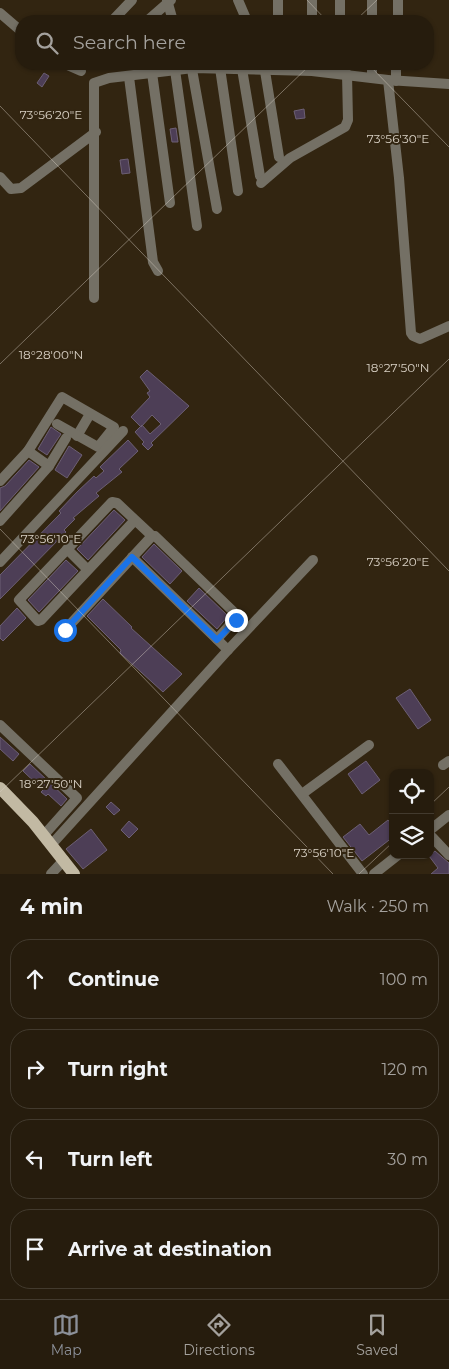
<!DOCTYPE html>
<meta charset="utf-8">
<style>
body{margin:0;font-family:Montserrat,sans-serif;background:#32291b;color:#f1f3f6}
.controls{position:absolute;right:15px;bottom:15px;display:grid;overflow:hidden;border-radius:10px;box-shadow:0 1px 4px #0004}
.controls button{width:45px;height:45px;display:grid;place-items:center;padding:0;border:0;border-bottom:1px solid #423a2e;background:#261c0d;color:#f1f3f6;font:25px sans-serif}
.stop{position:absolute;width:15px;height:15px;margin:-11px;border:4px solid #1a73e8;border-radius:50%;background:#fff}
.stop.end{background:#1a73e8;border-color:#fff;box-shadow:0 1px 5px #0008}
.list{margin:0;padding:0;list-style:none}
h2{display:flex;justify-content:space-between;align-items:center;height:65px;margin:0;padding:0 20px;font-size:21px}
h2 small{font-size:16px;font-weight:400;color:#a4a19d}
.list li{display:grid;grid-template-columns:32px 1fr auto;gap:15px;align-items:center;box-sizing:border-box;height:80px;margin:0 10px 10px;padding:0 10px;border:1px solid #423a2e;border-radius:20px}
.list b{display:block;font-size:19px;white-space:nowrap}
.list em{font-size:16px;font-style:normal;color:#a4a19d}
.icon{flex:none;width:28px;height:28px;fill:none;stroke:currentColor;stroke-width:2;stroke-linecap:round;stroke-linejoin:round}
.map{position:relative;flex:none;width:449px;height:874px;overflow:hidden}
.search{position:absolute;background:#261c0d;box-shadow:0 1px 4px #0004;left:15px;right:15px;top:15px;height:55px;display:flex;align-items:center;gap:12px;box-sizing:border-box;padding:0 18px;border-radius:20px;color:#a4a19d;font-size:19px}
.sheet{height:425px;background:#261c0d}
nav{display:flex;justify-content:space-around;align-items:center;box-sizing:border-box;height:70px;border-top:1px solid #423a2e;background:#261c0d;font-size:14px;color:#a4a19d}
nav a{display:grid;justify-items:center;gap:2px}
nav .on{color:#8c9099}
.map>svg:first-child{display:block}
.building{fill:#4d3e56;stroke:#6c5f74}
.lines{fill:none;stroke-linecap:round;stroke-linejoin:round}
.minor{stroke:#747065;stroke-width:10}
.major{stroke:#c2b9a3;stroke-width:12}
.route{stroke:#1a73e8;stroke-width:6}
.ticks{fill:none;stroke:#d9d1c5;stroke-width:1;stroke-opacity:0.45}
.ticks-label{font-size:12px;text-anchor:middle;fill:#d9d1c5;stroke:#322511;stroke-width:4;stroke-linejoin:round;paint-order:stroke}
</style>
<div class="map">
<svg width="449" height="874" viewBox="0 0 449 874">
<rect width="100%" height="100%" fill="#322511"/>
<!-- building -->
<g class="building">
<path d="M44,73L49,76L42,87L37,83Z"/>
<path d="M304,109L305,118L296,119L294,111Z"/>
<path d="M176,128L178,142H172L170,129Z"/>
<path d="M128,159L130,173L122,174L120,160Z"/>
<path d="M147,370L189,406L151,443L153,445L148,450L142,444L144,442L135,432L142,425L150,434L161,424L152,415L141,427L131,417L150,397L147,393L150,391L140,377Z"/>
<path d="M51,427L61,434L47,455L38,449Z"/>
<path d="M128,440L138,451L119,469L122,472L96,493L99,496L73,518L75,519L64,530L66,532L0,599V575L61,513L59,511L77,492L94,476L96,478L104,471L100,467Z"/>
<path d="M69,446L82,455L67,478L55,470Z"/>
<path d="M29,460L39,467L0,511V488L5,486Z"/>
<path d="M114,510L125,520L88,560L77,549Z"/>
<path d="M154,544L182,571L170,584L142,557Z"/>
<path d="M66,560L78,571L39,612L28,600Z"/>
<path d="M199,588L228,616L217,629L187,601Z"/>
<path d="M103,599L132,627L131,628L182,674L163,692L120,653L121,650L87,616Z"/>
<path d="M17,608L26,618L3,641L0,638V626Z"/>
<path d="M410,689L431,720L418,729L396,698Z"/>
<path d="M0,737L19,754L13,761L0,749Z"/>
<path d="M366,761L380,780L362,794L348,774Z"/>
<path d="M30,764L67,799L61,806L48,794L46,796L41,792L43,790L23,771Z"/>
<path d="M111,802L120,810L114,815L106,807Z"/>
<path d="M388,820L393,826V837L362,861L343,837L360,824L369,835Z"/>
<path d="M129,821L138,829L129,838L121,830Z"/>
<path d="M91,829L107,850L83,869L66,849Z"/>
<path d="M435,851L449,863V874H431L438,868L429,856Z"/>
</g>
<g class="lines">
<!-- minor -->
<g class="minor">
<path d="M167,0L173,21"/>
<path d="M238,0L247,21"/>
<path d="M278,0V21"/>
<path d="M0,13L21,31"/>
<path d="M112,21L132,0"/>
<path d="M147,21L171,0"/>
<path d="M312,21V0"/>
<path d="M340,21V0"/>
<path d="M372,21V0"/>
<path d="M398,21V0"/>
<path d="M65,64L81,71"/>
<path d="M191,64L217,209"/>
<path d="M372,64V78"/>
<path d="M264,65L279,157"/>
<path d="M220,68L238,191"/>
<path d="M242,69L260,176"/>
<path d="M175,70L197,226"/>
<path d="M152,73L170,203"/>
<path d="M129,77L153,262L158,271"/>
<path d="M388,80L399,178L411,333L413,336L420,339L449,326"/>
<path d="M396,81V64"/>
<path d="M0,177L11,189L21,188L96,132"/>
<path d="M261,183L290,158L345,127L348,120L347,74"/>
<path d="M94,298V83L109,78L193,68L312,71L388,80L449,84"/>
<path d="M77,436L90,414"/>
<path d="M28,451L49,466L66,438"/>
<path d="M0,481L28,451L62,397L114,427L98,447L57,424"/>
<path d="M0,521L49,466"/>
<path d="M152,536H155L238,616L217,639"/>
<path d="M67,549L87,569"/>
<path d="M132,557L228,650"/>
<path d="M0,562L123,431"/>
<path d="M65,630L152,536L149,533L117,503L112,502L19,600L38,621L41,620L135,520"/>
<path d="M0,725L77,798L44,835"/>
<path d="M278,764L363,874"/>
<path d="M443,765L449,761"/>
<path d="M302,794L369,745"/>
<path d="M430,830L449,815"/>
<path d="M432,837L449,855"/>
<path d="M52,844L228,650L313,560"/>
<path d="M51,874L64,860"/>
<path d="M374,874L398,855"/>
</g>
<!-- major -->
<path class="major" d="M0,788L33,822L74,874"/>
</g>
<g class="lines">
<!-- route -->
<path class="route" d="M65,630L132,557L217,640L236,620"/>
</g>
<!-- ticks -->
<path class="ticks" d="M307,0L327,21M355,21L377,0M368,64L449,147M0,106L449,571M0,364L311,64M0,529L333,874M0,792L449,359M430,805L449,787M359,874L393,842"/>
<g class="ticks-label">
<text x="51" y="119">73°56'20"E</text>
<text x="398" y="143">73°56'30"E</text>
<text x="51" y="359">18°28'00"N</text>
<text x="398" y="372">18°27'50"N</text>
<text x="51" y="543">73°56'10"E</text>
<text x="398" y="566">73°56'20"E</text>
<text x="51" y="788">18°27'50"N</text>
<text x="324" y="857">73°56'10"E</text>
</g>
</svg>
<div class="controls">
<button><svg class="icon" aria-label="locate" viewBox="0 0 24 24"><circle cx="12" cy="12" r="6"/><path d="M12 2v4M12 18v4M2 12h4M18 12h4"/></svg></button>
<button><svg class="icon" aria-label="layers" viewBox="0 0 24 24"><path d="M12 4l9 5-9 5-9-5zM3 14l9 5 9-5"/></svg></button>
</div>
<div class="stop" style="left:65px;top:630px"></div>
<div class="stop end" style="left:236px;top:620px"></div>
<div class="search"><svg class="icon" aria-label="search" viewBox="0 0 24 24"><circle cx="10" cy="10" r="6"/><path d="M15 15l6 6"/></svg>Search here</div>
</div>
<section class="sheet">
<h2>4 min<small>Walk · 250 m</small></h2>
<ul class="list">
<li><svg class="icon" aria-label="ahead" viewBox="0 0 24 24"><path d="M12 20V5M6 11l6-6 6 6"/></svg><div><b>Continue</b></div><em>100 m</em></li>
<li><svg class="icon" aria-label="right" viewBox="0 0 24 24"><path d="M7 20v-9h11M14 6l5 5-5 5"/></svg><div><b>Turn right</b></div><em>120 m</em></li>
<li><svg class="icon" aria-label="left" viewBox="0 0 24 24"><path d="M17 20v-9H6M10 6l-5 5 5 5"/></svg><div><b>Turn left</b></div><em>30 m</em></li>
<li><svg class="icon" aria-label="arrive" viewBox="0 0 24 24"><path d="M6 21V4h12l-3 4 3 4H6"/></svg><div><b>Arrive at destination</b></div></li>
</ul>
</section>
<nav>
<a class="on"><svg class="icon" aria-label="map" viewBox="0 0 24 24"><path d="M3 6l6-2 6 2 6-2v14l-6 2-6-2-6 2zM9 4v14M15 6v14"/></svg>Map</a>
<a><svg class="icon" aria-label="directions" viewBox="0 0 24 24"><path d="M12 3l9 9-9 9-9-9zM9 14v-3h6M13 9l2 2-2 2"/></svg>Directions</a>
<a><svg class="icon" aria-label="saved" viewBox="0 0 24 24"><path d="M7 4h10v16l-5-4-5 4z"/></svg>Saved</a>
</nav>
